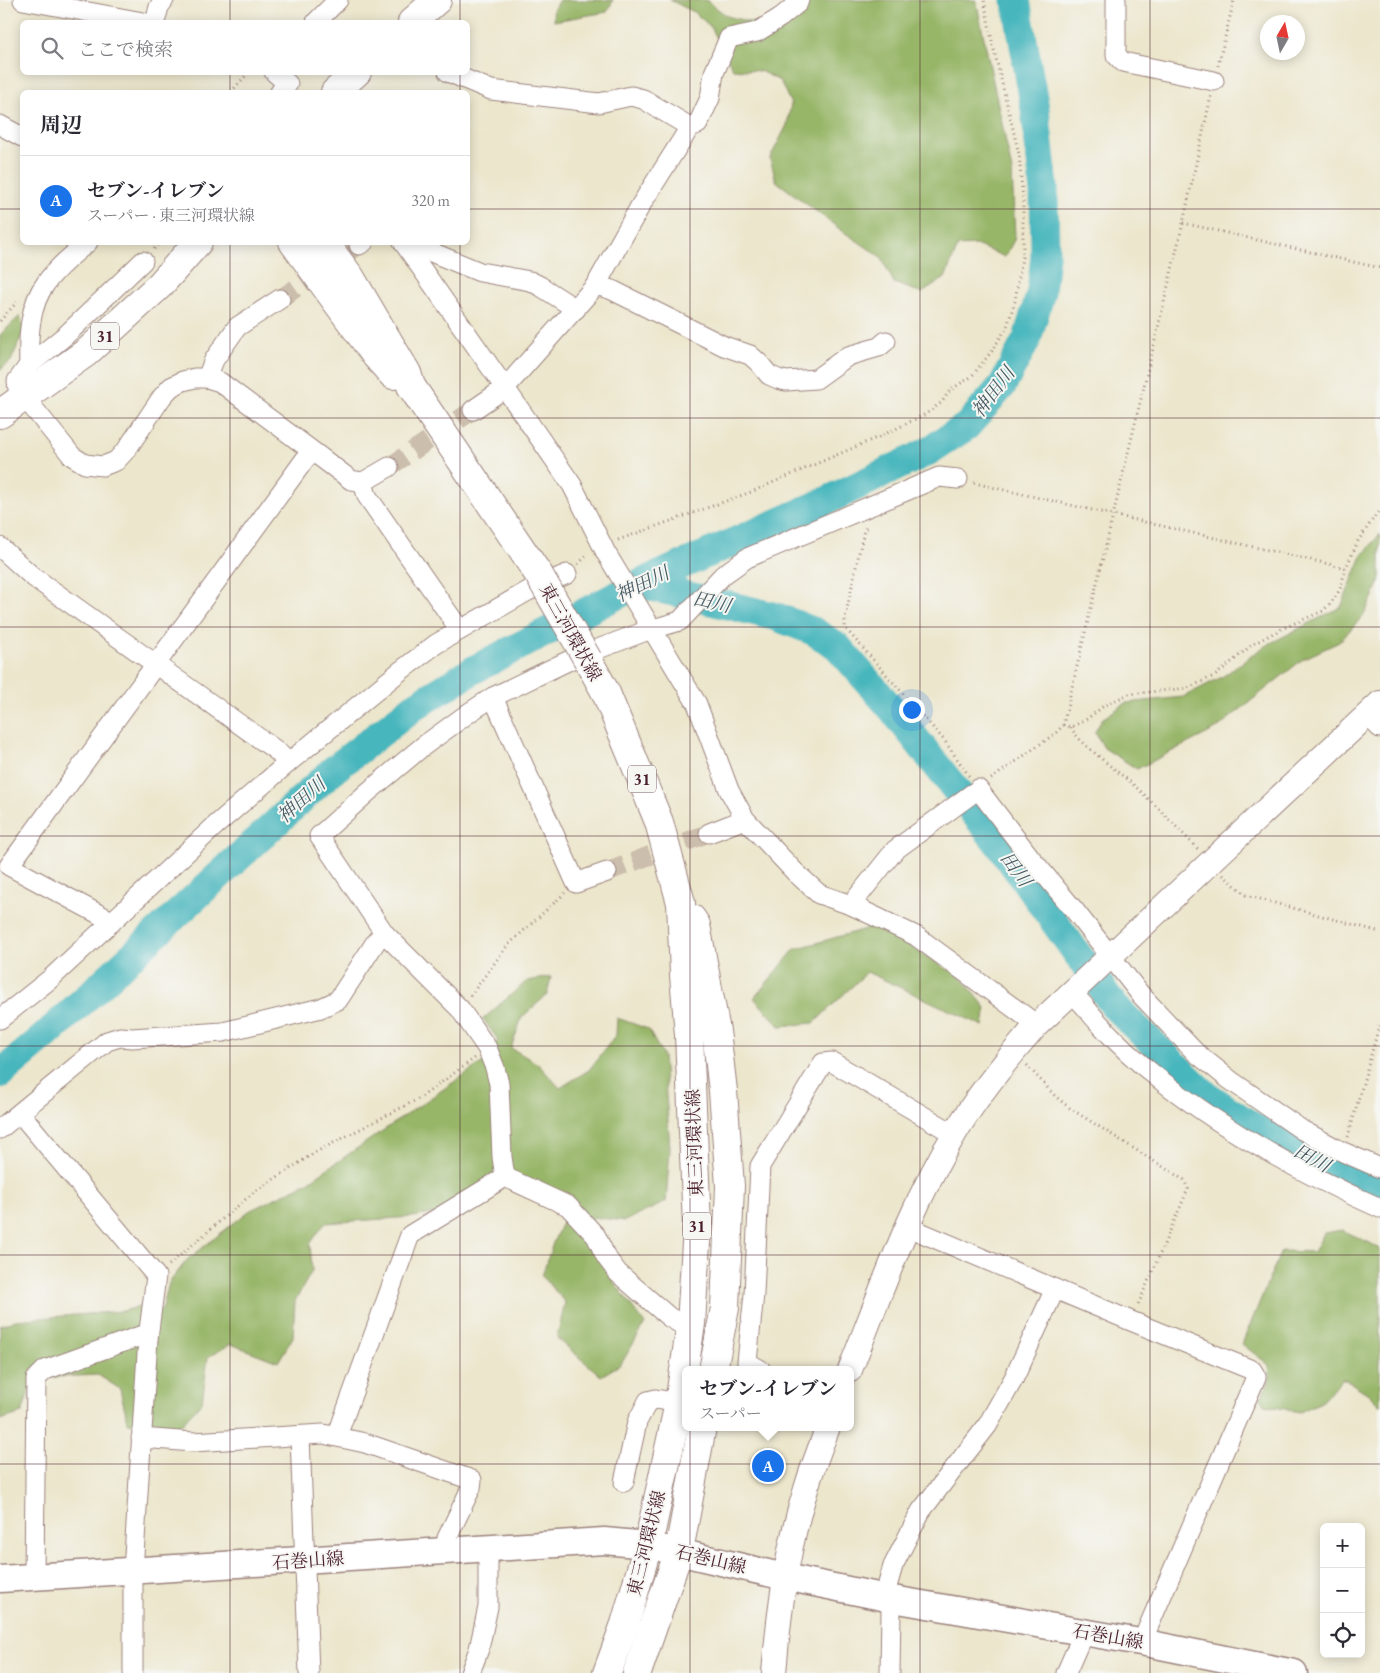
<!DOCTYPE html>
<html lang="ja">
<meta charset="utf-8">
<style>
body{margin:0;font-family:"EB Garamond","Noto Serif JP",serif;background:#f2f2f3;color:#2b2b33}
.controls{position:absolute;right:15px;bottom:15px;display:grid;overflow:hidden;border-radius:8px;box-shadow:0 2px 12px #0003}
.controls button{width:45px;height:45px;display:grid;place-items:center;padding:0;border:0;border-bottom:1px solid #e1e1e2;background:#fff;color:#2b2b33;font:25px sans-serif}
.compass{position:absolute;left:1260px;top:15px;width:45px;height:45px;border-radius:50%;background:#fff;box-shadow:0 2px 12px #0003;rotate:9deg}
.you{position:absolute;left:911px;top:709px;width:18px;height:18px;margin:-12px;border:4px solid #fff;border-radius:50%;background:#1a73e8;box-shadow:0 0 0 8px #1a73e833}
.badge{display:grid;place-items:center;width:32px;height:32px;border-radius:50%;background:#1a73e8;color:#fff;font-size:16px;font-weight:700}
.pin{position:absolute;translate:-50% -50%;border:2px solid #fff;box-shadow:0 1px 5px #0006}
.popup{position:absolute;left:682px;top:1366px;width:172px;height:65px;box-sizing:border-box;display:grid;place-content:center;border-radius:8px;background:#fff;filter:drop-shadow(0 1px 4px #0005);font-size:16px;white-space:nowrap;color:#7c7c81}
.popup b{font-size:19px;color:#2b2b33}
.popup::after{content:'';position:absolute;left:50%;top:100%;margin-left:-10px;border:10px solid transparent;border-top-color:#fff}
.list{margin:0;padding:0;list-style:none}
h2{display:flex;justify-content:space-between;align-items:center;height:65px;margin:0;padding:0 20px;font-size:21px}
h2 small{font-size:16px;font-weight:400;color:#7c7c81}
.list li{display:grid;grid-template-columns:32px 1fr auto;gap:15px;align-items:center;box-sizing:border-box;height:90px;padding:0 20px;border-top:1px solid #e1e1e2}
.list b{display:block;font-size:19px;white-space:nowrap}
.list p{margin:0;font-size:16px;white-space:nowrap;color:#7c7c81}
.list em{font-size:16px;font-style:normal;color:#7c7c81}
.icon{flex:none;width:28px;height:28px;fill:none;stroke:currentColor;stroke-width:2;stroke-linecap:round;stroke-linejoin:round}
.map{position:relative;flex:none;width:1380px;height:1673px;overflow:hidden}
.search{position:absolute;background:#fff;box-shadow:0 2px 12px #0003;left:20px;top:20px;width:450px;height:55px;display:flex;align-items:center;gap:12px;box-sizing:border-box;padding:0 18px;border-radius:8px;color:#7c7c81;font-size:19px}
.panel{position:absolute;background:#fff;box-shadow:0 2px 12px #0003;left:20px;top:90px;width:450px;height:155px;border-radius:8px}
.map>svg:first-child{display:block}
.forest{fill:#97b668;stroke:#706a4a}
.lines{fill:none;stroke-linecap:round;stroke-linejoin:round}
.river{stroke:#46b6bd;stroke-width:29}
.minor-tunnel{stroke:#ccbeac;stroke-width:19;stroke-dasharray:19 9;stroke-linecap:butt}
.minor-casing{stroke:#9b827c;stroke-width:21}
.tertiary-casing{stroke:#9b827c;stroke-width:26}
.secondary-casing{stroke:#9b827c;stroke-width:29}
.primary-casing{stroke:#9b827c;stroke-width:30}
.path{stroke:#9b827c;stroke-width:3;stroke-dasharray:1 4;stroke-linecap:butt}
.minor{stroke:#fff;stroke-width:19}
.tertiary{stroke:#fff;stroke-width:24}
.secondary{stroke:#fff;stroke-width:26}
.primary{stroke:#fff;stroke-width:28}
.primary-bridge-casing{stroke:#9b827c;stroke-width:30;stroke-linecap:butt}
.primary-bridge{stroke:#fff;stroke-width:28}
.grid{fill:none;stroke:#4a1f2b;stroke-width:1;stroke-opacity:0.55}
.labels{text-anchor:middle;dominant-baseline:central;stroke-width:4;stroke-linejoin:round;paint-order:stroke}
.shield{fill:#f6f6f2;stroke:#7e6067;stroke-width:1}
.shield-label{font-size:16px;font-weight:bold;fill:#4a1f2b}
.street-label{font-size:18px;fill:#4a1f2b;stroke:#f6f6f2}
.water-label{font-size:19px;font-style:italic;fill:#485b65;stroke:#f6f6f2}
</style>
<div class="map">
<svg width="1380" height="1673" viewBox="0 0 1380 1673">
<rect width="100%" height="100%" fill="#f6f6f2"/>
<filter id="ink" filterUnits="userSpaceOnUse"><feTurbulence type="fractalNoise" baseFrequency=".02" numOctaves="2"/><feDisplacementMap in="SourceGraphic" scale="10" xChannelSelector="R" yChannelSelector="G"/><feConvolveMatrix kernelMatrix="1 2 1 2 8 2 1 2 1" color-interpolation-filters="sRGB"/></filter>
<filter id="wash" filterUnits="userSpaceOnUse"><feTurbulence type="fractalNoise" baseFrequency=".0096" numOctaves="4" result="noise"/><feDisplacementMap in="SourceGraphic" scale="20" xChannelSelector="R" yChannelSelector="G"/><feGaussianBlur stdDeviation="1.12" result="paint"/><feColorMatrix in="noise" values="0 0 0 0 0 0 0 0 0 0 0 0 0 0 0 0 0 1.4 0 .05"/><feComposite in="paint" operator="in"/></filter>
<g filter="url(#wash)">
<rect width="100%" height="100%" fill="#ece6cc"/>
<!-- forest -->
<g class="forest">
<path d="M559,0H613L607,12L554,21L553,10Z"/>
<path d="M670,0H706L727,16L757,24L804,6L808,0H976L1012,171L1015,238L1005,257L976,245L958,246L945,278L922,293L894,283L881,257L841,230L776,181L770,158L787,125L791,104L780,81L760,71L733,69L711,27L694,12Z"/>
<path d="M20,316L24,330L11,361L0,370V335Z"/>
<path d="M1380,534V582L1364,615L1339,642L1303,659L1216,729L1137,769L1104,748L1095,732L1102,719L1126,703L1183,697L1222,677L1265,646L1341,607L1362,556Z"/>
<path d="M876,926L962,978L986,1008L983,1026L867,972L814,1023L780,1026L754,998L795,949Z"/>
<path d="M551,977L547,995L522,1017L511,1048L538,1064L560,1088L589,1070L616,1035L617,1018L648,1029L663,1056L670,1148L666,1202L625,1221L593,1217L582,1229L593,1245L614,1282L645,1324L621,1364L601,1376L557,1338L565,1302L542,1276L553,1243L570,1204L515,1176L440,1213L412,1217L325,1223L310,1244L312,1271L295,1301L293,1337L278,1362L231,1344L208,1357L202,1402L175,1431L128,1423L120,1389L98,1375L55,1377L34,1376L22,1413L0,1420V1326L15,1320L123,1311L142,1306L162,1310L169,1283L187,1260L249,1211L308,1182L483,1062L498,1040L483,1019L527,981Z"/>
<path d="M1342,1230L1370,1243L1380,1249V1406L1367,1393L1343,1378L1321,1402L1300,1412L1264,1405L1261,1398L1270,1379L1269,1365L1242,1344L1281,1251L1314,1252L1324,1233Z"/>
</g>
<g class="lines">
<!-- river -->
<g class="river">
<path d="M639,584L777,617L813,631L837,646L892,709L1001,847L1115,1007L1205,1094L1255,1128L1336,1171L1380,1190"/>
<path d="M0,1074L45,1036L332,771L415,706L475,669L639,584L822,503L927,452L967,426L1002,386L1027,339L1041,292L1045,256L1044,187L1035,109L1016,0"/>
</g>
</g>
</g>
<g filter="url(#ink)">
<g class="lines">
<!-- minor-tunnel -->
<g class="minor-tunnel">
<path d="M280,299L359,245"/>
<path d="M389,467L473,410"/>
<path d="M607,872L709,833"/>
</g>
<!-- minor casing -->
<g class="minor-casing">
<g id="minor">
<path d="M23,0L143,22"/>
<path d="M1116,0V55L1123,62L1214,81"/>
<path d="M155,22L159,7L164,0"/>
<path d="M316,22L338,0"/>
<path d="M274,72L288,84L280,92"/>
<path d="M448,72L491,90L599,103L631,96L643,99L690,127"/>
<path d="M0,125L22,137"/>
<path d="M403,242L505,388L572,485L606,553L697,704L729,790L745,819L795,872L819,894L851,905L916,936L1037,1025"/>
<path d="M359,245L364,242"/>
<path d="M410,252L424,249L480,272L530,281L540,286L576,309"/>
<path d="M143,261L66,335L29,365L17,381L18,389L72,456L85,464L103,466L116,461L127,449L162,397L171,387L183,381L195,378H207L214,360L237,327L280,299"/>
<path d="M596,285L642,203L690,127L698,124L710,98L714,73L729,38L757,32L781,17L798,3L799,0"/>
<path d="M29,365C28,338 29,305 46,283C57,267 73,255 88,242"/>
<path d="M207,378L220,382L351,480L363,482L367,496L460,630"/>
<path d="M473,410L505,388L596,285L612,290L724,346L750,355L759,363L769,375L778,379L786,381L816,379L848,356L879,347L886,341"/>
<path d="M363,482L389,467"/>
<path d="M0,547L32,576L277,751L288,763"/>
<path d="M493,697L576,883L607,872"/>
<path d="M1366,714L1380,728"/>
<path d="M978,789L1030,857L1075,911L1141,995L1195,1052L1230,1080L1302,1130L1343,1152L1380,1168"/>
<path d="M709,833L745,819"/>
<path d="M851,905L895,850L973,793"/>
<path d="M111,923L106,918L9,866L311,451"/>
<path d="M1071,993C1082,1001 1088,1011 1097,1021C1115,1041 1136,1061 1158,1078C1226,1132 1301,1173 1380,1208"/>
<path d="M0,1019L49,980L216,825L288,763L399,672L436,644L528,591L567,574"/>
<path d="M20,1113L156,1276L148,1338L133,1571V1673"/>
<path d="M0,1129L107,1041L120,1037L132,1038L223,1032L321,1008L338,1000L377,940L385,934"/>
<path d="M505,1177L502,1157L499,1084L495,1068L487,1048L460,1009L385,934L319,836L368,792L422,747L470,712L493,697L574,658L646,631L680,621L723,575L747,558L939,477L958,479"/>
<path d="M908,1227L1131,1321L1252,1370L1256,1377L1147,1630L1146,1643"/>
<path d="M761,1370L747,1362L754,1294L760,1166L823,1063L832,1062L954,1134"/>
<path d="M300,1436L309,1673"/>
<path d="M337,1436L410,1235L505,1177L568,1206L596,1236L606,1257L618,1273L669,1317L679,1323L691,1324"/>
<path d="M141,1438L193,1442L323,1434L365,1443L472,1480L471,1488L447,1538V1551"/>
<path d="M624,1482L637,1422L648,1401L656,1399L679,1403"/>
<path d="M34,1577L36,1379L45,1370L140,1336L148,1338"/>
<path d="M470,1673L479,1649L488,1607V1550"/>
<path d="M890,1673L891,1610L887,1598V1587L893,1566L921,1511L987,1426L1014,1378L1055,1289"/>
<path d="M1066,1673L1084,1632"/>
</g>
</g>
<!-- tertiary casing -->
<g class="tertiary-casing">
<g id="tertiary">
<path d="M850,1370C882,1290 910,1207 955,1133C978,1094 1007,1059 1037,1025L1380,703"/>
<path d="M774,1673C779,1611 787,1548 806,1489C812,1468 820,1448 828,1427"/>
</g>
</g>
<!-- secondary casing -->
<g class="secondary-casing">
<path id="secondary" d="M0,1579L604,1541L648,1545L785,1577L887,1598L1146,1643L1294,1673"/>
</g>
<!-- primary casing -->
<g class="primary-casing">
<g id="primary">
<path d="M412,22L437,0"/>
<path d="M335,92L357,72"/>
<path d="M293,242L376,356L393,375"/>
<path d="M324,242L351,278L407,373L411,386L539,575"/>
<path d="M0,414L87,352L160,285L198,242"/>
<path d="M588,660L606,693L659,822L681,903L684,975L689,1035L697,1227L691,1324L679,1403L648,1545L625,1624L607,1673"/>
<path d="M692,919L696,925L716,1031L723,1091L730,1186L725,1308L713,1370"/>
<path d="M637,1673L679,1551L702,1427"/>
</g>
</g>
<!-- path -->
<g class="path">
<path d="M1218,66L1234,0"/>
<path d="M231,92L249,72"/>
<path d="M1183,223L1380,268"/>
<path d="M154,249L161,242"/>
<path d="M0,321L17,302"/>
<path d="M974,483L1346,568"/>
<path d="M866,528L864,530L845,618V628L944,740L969,776"/>
<path d="M618,540L751,492L883,435L926,414L942,402L950,390L971,377L992,351L1007,327L1015,301L1023,252V201L1019,154L993,46L984,0"/>
<path d="M578,564L588,555"/>
<path d="M1063,725L1071,727L1084,721L1105,705L1129,694L1188,688L1216,675L1253,644L1279,630L1323,611L1335,598L1340,589L1346,568L1358,541L1380,509"/>
<path d="M1071,727C1078,744 1123,774 1138,789C1159,808 1178,829 1198,849"/>
<path d="M991,779L1056,733L1063,725L1183,223L1211,96"/>
<path d="M1223,875L1246,895L1380,932"/>
<path d="M470,996L508,945L565,893"/>
<path d="M1027,1065L1055,1096L1071,1109L1184,1180L1188,1189L1137,1307"/>
<path d="M1348,1137L1380,1023"/>
<path d="M169,1265L254,1192L316,1152L420,1098L475,1058"/>
</g>
<!-- minor -->
<use href="#minor" class="minor"/>
<!-- tertiary -->
<use href="#tertiary" class="tertiary"/>
<!-- secondary -->
<use href="#secondary" class="secondary"/>
<!-- primary -->
<use href="#primary" class="primary"/>
<!-- primary-bridge casing -->
<g class="primary-bridge-casing">
<path id="primary-bridge" d="M539,575L588,660"/>
</g>
<!-- primary-bridge -->
<use href="#primary-bridge" class="primary-bridge"/>
</g>
</g>
<!-- grid -->
<path class="grid" d="M230,0V22M460,0V22M690,0V1673M920,0V1673M1150,0V1673M230,72V92M460,72V92M0,209H22M468,209H1380M230,242V1673M460,242V1673M0,418H1380M0,627H1380M0,836H1380M0,1046H1380M0,1255H1380M0,1464H1380"/>
<g class="labels">
<!-- shield labels -->
<g class="shield">
<rect x="91" y="322.5" width="28" height="27" rx="4"/>
<rect x="628" y="765.5" width="28" height="27" rx="4"/>
<rect x="683" y="1212.5" width="28" height="27" rx="4"/>
</g>
<g class="shield-label">
<text x="105" y="336">31</text>
<text x="642" y="779">31</text>
<text x="697" y="1226">31</text>
</g>
<!-- street labels -->
<g class="street-label">
<text transform="translate(571 632) rotate(61)">東三河環状線</text>
<text transform="translate(694 1143) rotate(-92)">東三河環状線</text>
<text transform="translate(646 1543) rotate(-76)">東三河環状線</text>
<text transform="translate(711 1559) rotate(13)">石巻山線</text>
<text transform="translate(308 1560) rotate(-4)">石巻山線</text>
<text transform="translate(1108 1636) rotate(10)">石巻山線</text>
</g>
<!-- water labels -->
<g class="water-label">
<text transform="translate(993 392) rotate(-53)">神田川</text>
<text transform="translate(642 584) rotate(-26)">神田川</text>
<text transform="translate(712 602) rotate(13)">田川</text>
<text transform="translate(301 800) rotate(-42)">神田川</text>
<text transform="translate(1016 869) rotate(54)">田川</text>
<text transform="translate(1312 1158) rotate(28)">田川</text>
</g>
</g>
</svg>
<div class="controls">
<button>+</button>
<button>−</button>
<button><svg class="icon" aria-label="locate" viewBox="0 0 24 24"><circle cx="12" cy="12" r="6"/><path d="M12 2v4M12 18v4M2 12h4M18 12h4"/></svg></button>
</div>
<svg class="compass" viewBox="-18 -18 36 36"><path d="M0-13l5 13h-10z" fill="#e53935"/><path d="M0 13l5-13h-10z" fill="#7c7c81"/></svg>
<div class="you"></div>
<div class="pin badge" style="left:768px;top:1466px">A</div>
<div class="popup"><b>セブン-イレブン</b>スーパー</div>
<div class="search"><svg class="icon" aria-label="search" viewBox="0 0 24 24"><circle cx="10" cy="10" r="6"/><path d="M15 15l6 6"/></svg>ここで検索</div>
<section class="panel">
<h2>周辺<small></small></h2>
<ul class="list">
<li><span class="badge">A</span><div><b>セブン-イレブン</b><p>スーパー · 東三河環状線</p></div><em>320 m</em></li>
</ul>
</section>
</div>
